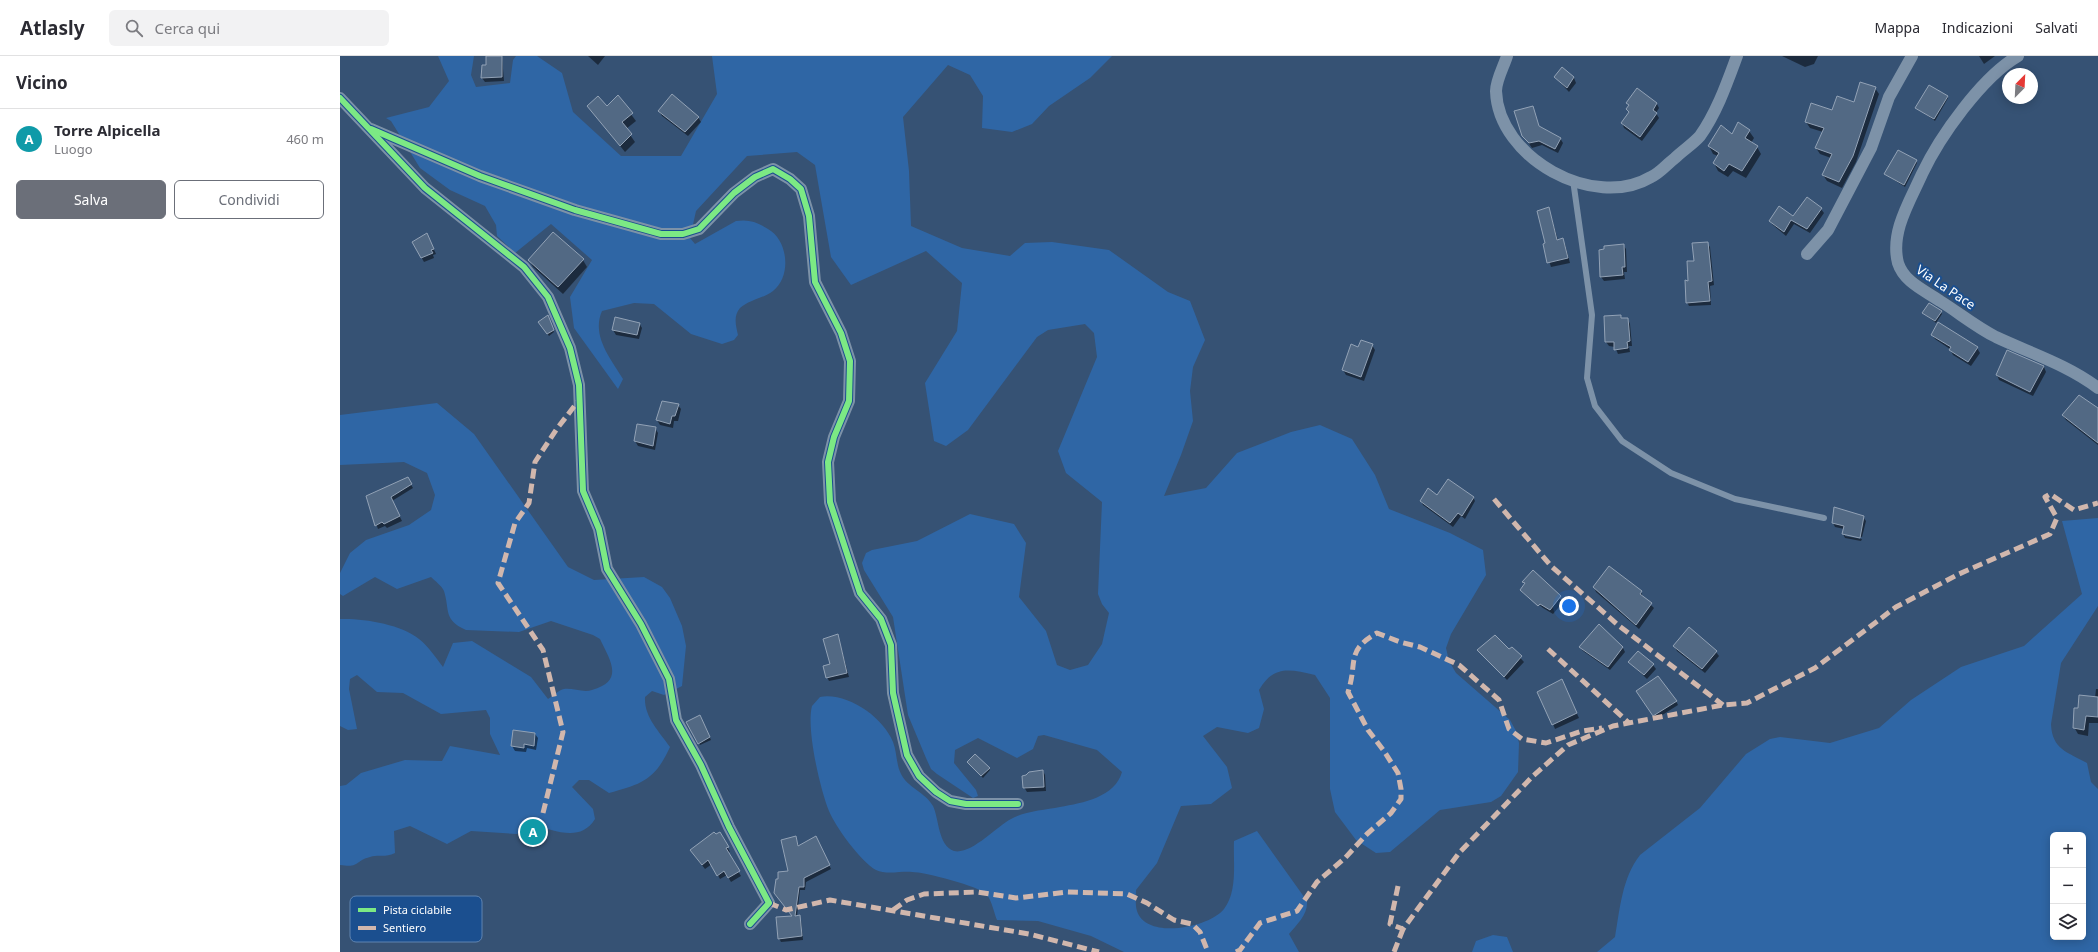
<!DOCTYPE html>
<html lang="it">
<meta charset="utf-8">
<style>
body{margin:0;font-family:"Noto Sans",sans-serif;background:#f2f2f3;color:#2b2b33}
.controls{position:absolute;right:12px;bottom:12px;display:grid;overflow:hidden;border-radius:6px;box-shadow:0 2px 10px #0003}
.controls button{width:36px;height:36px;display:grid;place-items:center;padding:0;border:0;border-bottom:1px solid #e1e1e2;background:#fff;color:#2b2b33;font:20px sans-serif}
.compass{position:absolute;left:1662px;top:12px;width:36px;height:36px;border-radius:50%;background:#fff;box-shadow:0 2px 10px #0003;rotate:24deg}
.you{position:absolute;left:1229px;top:550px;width:14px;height:14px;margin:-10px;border:3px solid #fff;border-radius:50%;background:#1a73e8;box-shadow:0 0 0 6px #1a73e833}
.badge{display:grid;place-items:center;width:26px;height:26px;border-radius:50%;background:#6b6f79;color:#fff;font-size:13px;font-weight:700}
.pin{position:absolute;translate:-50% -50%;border:2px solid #fff;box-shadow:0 1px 4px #0006}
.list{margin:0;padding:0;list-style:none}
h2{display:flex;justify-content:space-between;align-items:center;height:52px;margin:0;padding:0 16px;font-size:17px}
h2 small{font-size:13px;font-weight:400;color:#7c7c81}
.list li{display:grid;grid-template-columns:26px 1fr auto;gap:12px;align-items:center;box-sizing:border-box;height:60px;padding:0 16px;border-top:1px solid #e1e1e2}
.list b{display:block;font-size:15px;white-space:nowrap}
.list p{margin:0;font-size:13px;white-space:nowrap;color:#7c7c81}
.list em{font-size:13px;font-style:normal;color:#7c7c81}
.actions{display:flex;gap:8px;padding:12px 16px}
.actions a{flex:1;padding:9px 0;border:1px solid #6b6f79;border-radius:6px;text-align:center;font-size:14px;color:#6b6f79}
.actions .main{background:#6b6f79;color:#fff}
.icon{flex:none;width:22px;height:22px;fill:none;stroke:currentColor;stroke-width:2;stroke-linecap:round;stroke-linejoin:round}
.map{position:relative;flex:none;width:1758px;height:896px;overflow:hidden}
header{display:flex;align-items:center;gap:24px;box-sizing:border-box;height:56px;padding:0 20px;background:#fff;border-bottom:1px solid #e1e1e2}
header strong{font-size:19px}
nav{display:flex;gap:22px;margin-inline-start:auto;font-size:14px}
.search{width:280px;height:36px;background:#f2f2f3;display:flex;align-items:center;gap:10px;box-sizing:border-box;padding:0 14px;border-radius:6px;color:#7c7c81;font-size:15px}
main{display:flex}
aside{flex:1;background:#fff}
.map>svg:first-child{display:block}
.green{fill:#2f66a5;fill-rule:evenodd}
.shadow{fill:#0007}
.building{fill:#526984;stroke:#92a2b6}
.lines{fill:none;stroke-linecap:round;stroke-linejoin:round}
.service{stroke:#7d92a8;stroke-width:6}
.minor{stroke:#7d92a8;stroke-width:12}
.quiet{stroke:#d1b7ad;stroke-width:5;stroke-dasharray:10 5;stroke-linecap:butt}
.cycleway-casing{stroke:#1b4f8f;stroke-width:8}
.cycleway{stroke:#7ce984;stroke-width:6}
.labels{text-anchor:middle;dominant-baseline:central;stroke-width:4;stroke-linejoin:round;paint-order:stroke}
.street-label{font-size:13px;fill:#fff;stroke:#1b4f8f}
.key{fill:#1b4f8f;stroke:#5f84b1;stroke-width:1}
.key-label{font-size:11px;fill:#fff}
</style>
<header>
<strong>Atlasly</strong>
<div class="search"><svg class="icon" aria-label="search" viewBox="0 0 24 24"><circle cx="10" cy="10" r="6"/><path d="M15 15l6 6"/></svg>Cerca qui</div>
<nav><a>Mappa</a><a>Indicazioni</a><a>Salvati</a></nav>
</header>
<main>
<aside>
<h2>Vicino<small></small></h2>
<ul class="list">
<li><span class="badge" style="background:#0f9aa8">A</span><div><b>Torre Alpicella</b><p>Luogo</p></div><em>460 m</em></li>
</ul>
<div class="actions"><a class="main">Salva</a><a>Condividi</a></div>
</aside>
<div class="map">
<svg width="1758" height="896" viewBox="0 0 1758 896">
<rect width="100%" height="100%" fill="#365274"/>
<!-- green -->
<g class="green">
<path d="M98,0H134L131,19L136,31L170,27L173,4L176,0H197L222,17L233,56L281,100H341L377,38L372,0H772L750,22L709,50L692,68L672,76L642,72L643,40L630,19L608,9L563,61L569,115L571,170L622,192L670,200L685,187L712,186L769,194L828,236L850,245L865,284L853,311L850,335L853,365L841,399L824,440L866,432L897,397L951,376L980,369L1012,383L1035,419L1049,453L1110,477L1143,494L1146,519L1111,578L1106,592L1109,605L1116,617L1170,664L1176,675L1179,687L1178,716L1161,740L1151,746L1100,754L1050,796L1036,797L1016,784L995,756L990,733V642L975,619C949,613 934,609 919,634L924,653L919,672L908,677L877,671L863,680L887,711L892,732L871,748L841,750L817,807L796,834C796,840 795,849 797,855C806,884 869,872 884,853C898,835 893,806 894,785L917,775L967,845C968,859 957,868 949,878L959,896H784L751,880L698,865L657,864C654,857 652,845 647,839C640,830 584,816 572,816C561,815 546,819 536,814C521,806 495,770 489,755C480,733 466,672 472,650L480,641C507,636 543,661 553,686C557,696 556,708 561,718C567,731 586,737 593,750C599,762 598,790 614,795C631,799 656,771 671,763C685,755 705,754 720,751C743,747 775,741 782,716L757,694L704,679L698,680L693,693L677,702L638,682L615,694L614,707L636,734L638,740L633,742L597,718L591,713L586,702L568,659L553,561L524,514L522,507L526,497L532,494L577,485L630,458L674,468L686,487L679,541L706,575L717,609L730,614L748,609L762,588L769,557L762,548L758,538L762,446L726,417L718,395L757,301L754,277L745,268L708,274L697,281L628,374L606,390L594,385L585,327L617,275L622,227L586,195L511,229L491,201L475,109L457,96L407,100L356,155L350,182L355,188L396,165C409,163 417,166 428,173C448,184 452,220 433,235C424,242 409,244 400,252C393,260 396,270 398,279L394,284L382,288L351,278L314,248L294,247L262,255C251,280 271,303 283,323L278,333L234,272L230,241L252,204L211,168L175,197L157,180L156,169L145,150L110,134L80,112L51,65L46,62L89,51L109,25Z"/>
<path d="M97,347L134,378L228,511L254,524L304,521L322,531L330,542L342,570L346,590L342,630L324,639L312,635L305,641C304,661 319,675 330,691C315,724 302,728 269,737L249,724H239L232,731L253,753L255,763C240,787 215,774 192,769L177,778L131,775L107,788L70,770L54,775L55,797C45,802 39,798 30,801C14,805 21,812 0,809V730L6,729L21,717L65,704L102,705L110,690L160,699L150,678V662L146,654L101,658L63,637L37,636L17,619L10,623L9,633L17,673L8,674L0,670V563C22,562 61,568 79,583C88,590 96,602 103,611L113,587L132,585L191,621L208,643C213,640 219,634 224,633C233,632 244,637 252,634C285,625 270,604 260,583L253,579L211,565L179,576L126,574C103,564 110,554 104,535C102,530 95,525 91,521L57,533L35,521L3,540L0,538V517L10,497L26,484L69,469L91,454L95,439L87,417L64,406L0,409V359Z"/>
<path d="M1758,462V550L1721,607L1711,668C1712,693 1727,696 1747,707L1751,726L1758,733V896H1257L1275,881C1280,853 1282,822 1300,799L1360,752L1406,698L1430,683L1440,681L1490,687L1539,672L1571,644L1621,611L1684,590L1742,538L1722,465ZM1713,779H1743V881H1713Z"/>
<path d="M1153,879L1167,881L1173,896H1132L1136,885Z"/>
</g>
<!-- shadow -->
<g class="shadow">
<path d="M147,0H162L164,25L145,26L142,22L147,10Z"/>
<path d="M248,0H265L258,9Z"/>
<path d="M1442,0H1478L1474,8L1465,11Z"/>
<path d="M1639,0H1655L1644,8Z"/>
<path d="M1222,13L1234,22L1236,27L1229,36L1215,21Z"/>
<path d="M1535,32L1539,38L1516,106L1502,132L1487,125L1483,119L1491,102L1480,98L1476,92L1483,76L1470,72L1466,66L1514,47Z"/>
<path d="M1297,33L1317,48L1319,52L1316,57L1319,62L1302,85L1284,72L1282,67L1289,57L1287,53L1289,50L1288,47Z"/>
<path d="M1607,40L1608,42L1595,65L1577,52Z"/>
<path d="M278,41L296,65L286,73L295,86L285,96L248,50L267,51Z"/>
<path d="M1192,51L1200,72L1220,82L1223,87L1218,97L1202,89L1192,92L1183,79Z"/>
<path d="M319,55L358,61L361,66L348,80L322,60Z"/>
<path d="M1399,68L1409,75L1414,82L1411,87L1417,91L1421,98L1406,122L1393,115L1388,121L1378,115L1374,107L1378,100L1373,98L1369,90L1392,79Z"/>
<path d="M1576,105L1577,107L1565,131L1545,118Z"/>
<path d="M1209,153L1218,184L1222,183L1225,188L1230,207L1211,211L1204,189L1206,188Z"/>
<path d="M1481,153L1484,157L1470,177L1454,168L1446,180L1433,169L1430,165L1453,161Z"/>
<path d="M89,183L96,198L93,199L94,202L84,206L73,186Z"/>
<path d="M1367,187L1370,191L1374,229L1370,230L1371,249L1349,250L1347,246L1349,226L1355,206Z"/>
<path d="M1283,189L1286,193L1287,216H1284L1285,223L1264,225L1261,221Z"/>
<path d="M189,204H243L247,211L223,238L193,211Z"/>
<path d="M1601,256L1602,258L1596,267L1583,257Z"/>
<path d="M1281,260L1282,263H1288L1290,268L1292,290H1289L1290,296L1278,298L1275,291L1269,290L1266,286Z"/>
<path d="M207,261L214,276L209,280L200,268Z"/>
<path d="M299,267L302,272L299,283L276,279L273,274Z"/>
<path d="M1592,279L1637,292L1640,297L1631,310L1613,299L1610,293L1595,283Z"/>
<path d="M1032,289L1035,294L1024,325L1006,319L1003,314Z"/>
<path d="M1668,296L1704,311L1706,316L1693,340L1659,324L1657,319Z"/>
<path d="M338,349L341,353L338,365H334L333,372L320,369L317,364Z"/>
<path d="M1758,353V389L1726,364L1723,360Z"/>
<path d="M315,372L318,377L315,394L298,390L295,385Z"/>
<path d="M67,422L73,432L52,445L62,465L47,472L45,470L38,473L27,441Z"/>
<path d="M1097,440L1133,441L1135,445L1125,463L1121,460L1113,471L1083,449L1081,445Z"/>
<path d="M1523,461L1526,465L1522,481L1505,478V480L1522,483L1521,485L1505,482L1503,478L1504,473L1495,471L1493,467Z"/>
<path d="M1193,515L1223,546L1213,558L1203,552L1202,553L1203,552L1184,536V538L1181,534L1185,529L1184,526Z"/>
<path d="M1254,531L1301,536L1303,541L1314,552L1299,573L1256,536Z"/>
<path d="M498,580L509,621L489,625L487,621Z"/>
<path d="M1334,590L1376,596L1379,600L1365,617L1337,595Z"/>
<path d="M1240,591L1283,592L1285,596L1270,614L1243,595Z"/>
<path d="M1172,593L1184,606L1167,624L1138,594L1169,595Z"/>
<path d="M1289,606L1313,609L1316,613L1307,623Z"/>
<path d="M1224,629L1239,662L1215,673L1213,668Z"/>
<path d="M1756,633H1758V667H1749L1748,680L1738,678L1734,671L1739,653L1755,642Z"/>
<path d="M1299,639L1336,645L1338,649L1316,663Z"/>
<path d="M360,661L371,684L360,689L347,666Z"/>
<path d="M195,678L198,682L196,694L187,692L186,696L175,695L172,690Z"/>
<path d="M628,707L649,712L650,714L643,722Z"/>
<path d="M703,715L705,719L706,735L687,736L684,731Z"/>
<path d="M193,767L201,772L205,783L201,789L196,791L188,786L184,774L187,769Z"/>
<path d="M380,777L390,796L387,797L401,820L391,826L387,819L380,823L372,808L365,813L354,799Z"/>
<path d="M455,781L459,790L478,785L491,813L466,826L465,834H460L457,860L461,864L463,884L441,886L439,882L453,861L449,816Z"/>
</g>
<!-- building -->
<g class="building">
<path d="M146,0H162V21L141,22L142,9H146Z"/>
<path d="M1222,11L1234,21L1227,32L1214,21Z"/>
<path d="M1520,26L1536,31L1513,100L1499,126L1482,119L1492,98L1475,92L1484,72L1465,66L1471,47L1492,54L1497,40L1514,46Z"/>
<path d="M1589,29L1608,40L1594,63L1575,52Z"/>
<path d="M1297,32L1317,47L1313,54L1317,57L1300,81L1281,67L1289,56L1286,53L1289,49L1286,47Z"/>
<path d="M332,38L359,61L345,76L318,55Z"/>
<path d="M278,39L293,57L282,66L292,78L280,90L247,50L258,40L267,50Z"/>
<path d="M1193,50L1199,70L1221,82L1215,93L1199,85L1189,87L1182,80L1174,55Z"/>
<path d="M1398,66L1410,74L1405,82L1418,90L1402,115L1389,108L1384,115L1373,107L1379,97L1368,90L1381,69L1392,78Z"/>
<path d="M1558,94L1577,104L1564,129L1544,118Z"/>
<path d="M1467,141L1482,152L1467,173L1451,164L1444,176L1429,165L1439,150L1453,160Z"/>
<path d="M1209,151L1217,184L1223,182L1228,202L1207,207L1203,188L1205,187L1197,155Z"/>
<path d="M213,176L244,203L218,231L188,204Z"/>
<path d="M87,177L94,193L91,194L93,197L81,202L72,186Z"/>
<path d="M1368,186L1372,225L1368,226L1370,245L1346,247L1345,224L1348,225L1347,205H1354L1352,187Z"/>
<path d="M1284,188L1285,211H1282L1283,219L1260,221L1259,194L1264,193V190Z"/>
<path d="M1589,247L1602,255L1595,265L1582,257Z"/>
<path d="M208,259L214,274L207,278L198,266Z"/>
<path d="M1281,259V262H1288L1290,285L1287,286L1288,292L1274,294V286H1265L1264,260Z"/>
<path d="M275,261L300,267L297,279L272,274Z"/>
<path d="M1598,266L1638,291L1628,306L1609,294L1611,291L1591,279Z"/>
<path d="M1021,284L1033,288L1021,321L1002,314L1011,288L1018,291Z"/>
<path d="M1667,294L1704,310L1690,336L1656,319Z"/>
<path d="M1739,339L1758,352V387L1722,359Z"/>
<path d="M322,345L339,348L335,360H332L330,368L316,364Z"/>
<path d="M297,368L316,371L313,390L294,385Z"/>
<path d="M68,421L72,428L51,441L60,460L44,468L42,466L35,470L26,440Z"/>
<path d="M1108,423L1134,441L1122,460L1118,457L1110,467L1080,445L1088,432L1097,439Z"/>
<path d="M1494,451L1524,460L1520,482L1502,478L1504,470L1492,467Z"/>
<path d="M1269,510L1302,535L1300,538L1312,547L1296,569L1253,531Z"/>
<path d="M1193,514L1221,540L1210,554L1200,548L1198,550L1180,534L1185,527L1182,526Z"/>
<path d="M1259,568L1283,591L1268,611L1239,591Z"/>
<path d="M1349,571L1377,595L1362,613L1333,590Z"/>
<path d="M498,578L507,617L486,622L483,610L490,608L483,583Z"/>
<path d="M1155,579L1169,593L1172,591L1182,600L1164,621L1137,594Z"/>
<path d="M1298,595L1314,608L1304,619L1288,606Z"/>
<path d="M1318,620L1337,645L1313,660L1296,635Z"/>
<path d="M1222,623L1237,657L1212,669L1197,636Z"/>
<path d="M1739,639L1758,641V661L1746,660L1744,674L1733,672L1734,652H1738Z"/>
<path d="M360,659L370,681L358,688L346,666Z"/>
<path d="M173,674L195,677L194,690L184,688V692L171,690Z"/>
<path d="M635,698L650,712L641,720L627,706Z"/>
<path d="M703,714L704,731L683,732L682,720L686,719L689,716Z"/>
<circle cx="193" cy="776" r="10"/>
<path d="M374,776L376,778L380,776L389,791L386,792L400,815L388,822L384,815L377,820L368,804L362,809L350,794Z"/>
<path d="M456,780L458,790L476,780L490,809L464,822V831H459L455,860L460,859L462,880L438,883L436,861L452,860L434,837L436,823H438V816L448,815L441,784Z"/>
</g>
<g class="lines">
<!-- service -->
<path class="service" d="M1233,124L1252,259L1247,322L1255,350L1282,385L1331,417L1395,443L1484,462"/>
<!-- minor -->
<g class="minor">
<path d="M1167,0C1164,10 1156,24 1156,35C1158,102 1254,155 1311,121C1320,117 1327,108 1335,102C1342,95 1353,88 1360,80C1377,56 1387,27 1397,0"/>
<path d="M1678,0C1642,21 1600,80 1582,118C1570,145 1550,176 1558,207C1564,226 1584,234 1600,245C1618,256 1636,271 1656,281C1690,297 1728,309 1758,332"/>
<path d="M0,42L85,132L184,211L208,241L230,292L239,329L243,435L259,473L267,513L301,568L329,623L336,664L361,709L389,771L429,847L410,868"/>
<path d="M31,73L140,120L235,154L321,178H343L359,173L394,137L415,121L433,113L450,123L461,133L469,160L475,226L501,277L510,305L509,345L494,381L488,406L490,446L520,537L541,563L551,589L553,637L567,699L579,720L596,736L610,745L626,748H678"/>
<path d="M1467,198L1488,174L1531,92L1549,41L1572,0"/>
</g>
<!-- quiet -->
<g class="quiet">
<path d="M1154,443L1211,510L1278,569L1383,649"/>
<path d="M1208,593L1289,667"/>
<path d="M203,757L223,676L203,594L158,527L175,467L189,447L195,406L216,374L239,344"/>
<path d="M1058,830L1050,868L1063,873L1119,797L1193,720L1228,689L1273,670L1383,649L1407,647L1475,612L1556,551L1619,518L1710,478L1717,462L1705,441L1710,438L1734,454L1758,447"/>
<path d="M429,847L446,854L490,844L689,878L759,896"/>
<path d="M553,854L567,844L584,838L637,836L676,842L727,836L787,838L807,847L834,864L852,868L860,876L868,896"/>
<path d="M896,896L900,894L920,867L957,855L977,826L1005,802L1027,778L1051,757L1061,743V733L1058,717L1044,695L1028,674L1008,636C1018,606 1005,595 1037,577L1060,586L1080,591L1119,609L1159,644L1169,673L1182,683L1206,687L1242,675L1262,672"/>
<path d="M1054,896L1063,873"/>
</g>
<!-- cycleway casing -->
<g class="cycleway-casing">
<g id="cycleway">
<path d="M0,42L85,132L184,211L208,241L230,292L239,329L243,435L259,473L267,513L301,568L329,623L336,664L361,709L389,771L429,847L410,868"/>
<path d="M31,73L140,120L235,154L321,178H343L359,173L394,137L415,121L433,113L450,123L461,133L469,160L475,226L501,277L510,305L509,345L494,381L488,406L490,446L520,537L541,563L551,589L553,637L567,699L579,720L596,736L610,745L626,748H678"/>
</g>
</g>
<!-- cycleway -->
<use href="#cycleway" class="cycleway"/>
</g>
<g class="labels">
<!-- street labels -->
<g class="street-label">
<text transform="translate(1606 231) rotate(34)">Via La Pace</text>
</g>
</g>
<!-- legend -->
<rect x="10" y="840" width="132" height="46" rx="6" class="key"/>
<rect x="18" y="852" width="18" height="4" fill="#7ce984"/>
<rect x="18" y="870" width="18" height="4" fill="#d1b7ad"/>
<g class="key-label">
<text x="43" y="858">Pista ciclabile</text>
<text x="43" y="876">Sentiero</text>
</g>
</svg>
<div class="controls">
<button>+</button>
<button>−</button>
<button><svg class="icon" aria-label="layers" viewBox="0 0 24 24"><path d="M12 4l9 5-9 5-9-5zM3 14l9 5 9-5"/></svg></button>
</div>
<svg class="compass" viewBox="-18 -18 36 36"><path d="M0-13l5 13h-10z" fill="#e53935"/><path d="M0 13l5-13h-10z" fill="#7c7c81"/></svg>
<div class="you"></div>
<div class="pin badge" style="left:193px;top:776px;background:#0f9aa8">A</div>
</div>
</main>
